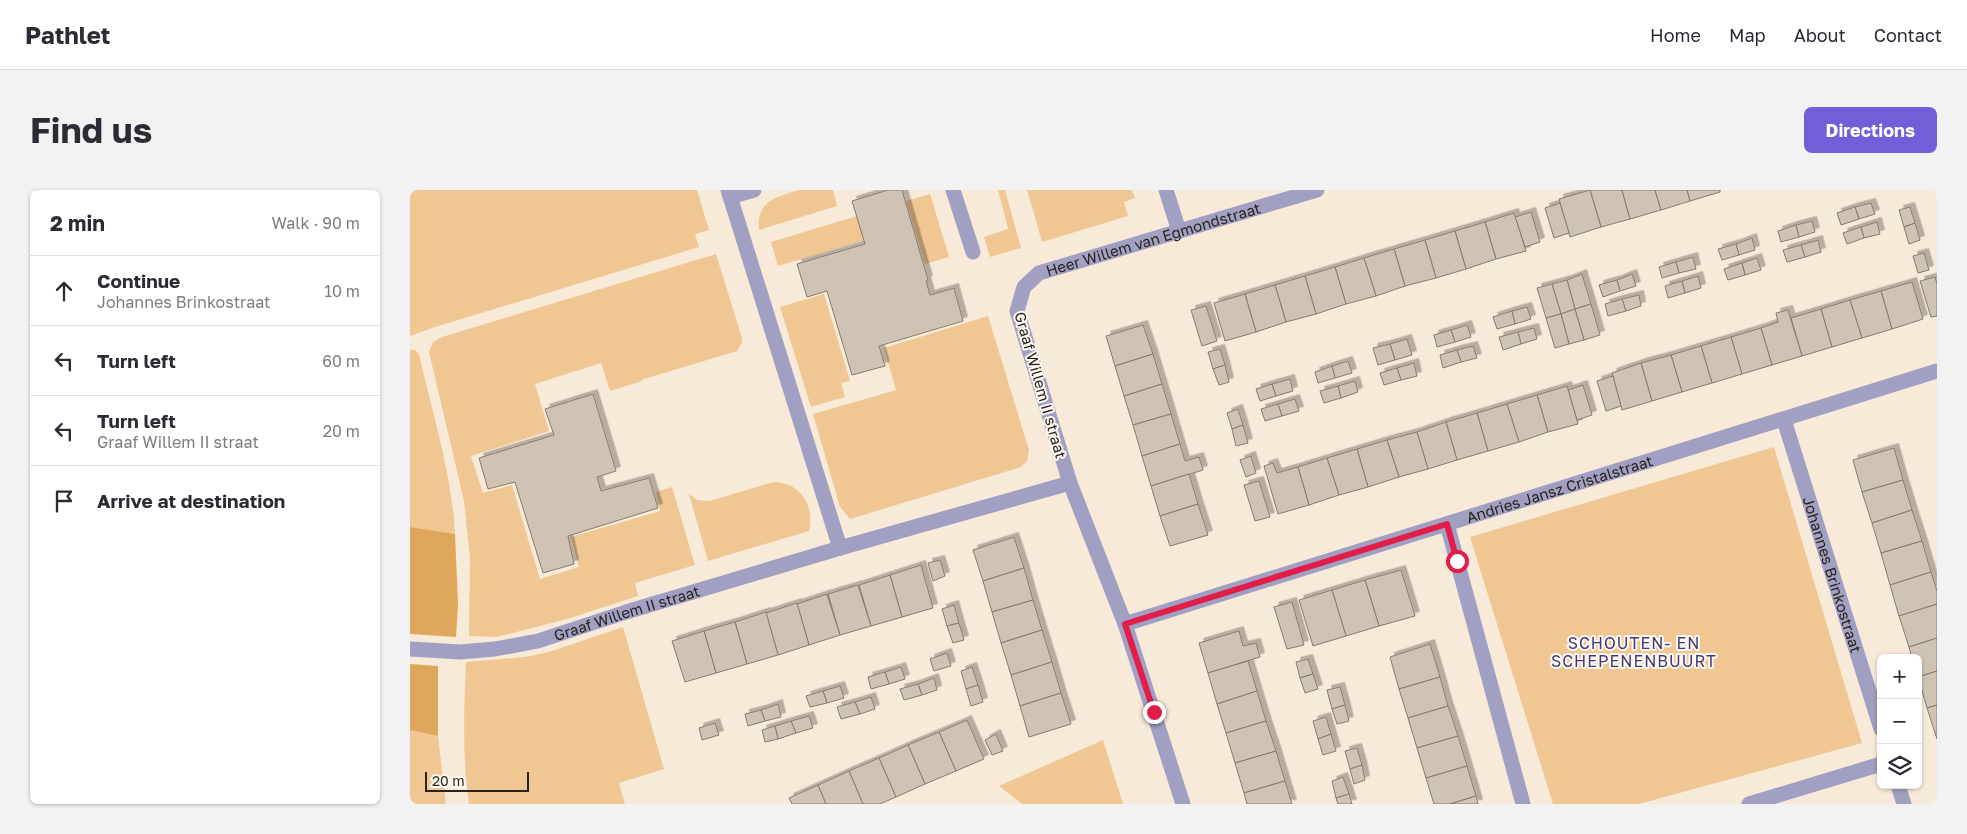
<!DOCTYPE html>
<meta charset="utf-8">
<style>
body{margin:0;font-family:"Golos Text",sans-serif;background:#f2f2f3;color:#2b2b33}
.controls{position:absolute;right:15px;bottom:15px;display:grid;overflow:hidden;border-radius:8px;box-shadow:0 1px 4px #0004}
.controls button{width:45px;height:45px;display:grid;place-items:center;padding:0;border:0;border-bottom:1px solid #e1e1e2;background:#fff;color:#2b2b33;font:25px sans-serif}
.scale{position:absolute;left:15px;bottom:12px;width:104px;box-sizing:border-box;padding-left:5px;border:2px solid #28231d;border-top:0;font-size:14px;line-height:18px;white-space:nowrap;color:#28231d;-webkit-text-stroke:4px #fef9f2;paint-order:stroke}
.stop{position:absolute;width:15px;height:15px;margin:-11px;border:4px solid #e11d48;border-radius:50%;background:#fff}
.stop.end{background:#e11d48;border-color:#fff;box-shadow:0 1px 5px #0008}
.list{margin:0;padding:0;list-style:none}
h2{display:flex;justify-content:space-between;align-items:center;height:65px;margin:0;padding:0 20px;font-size:21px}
h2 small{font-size:16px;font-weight:400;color:#7c7c81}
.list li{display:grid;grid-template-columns:32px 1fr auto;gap:15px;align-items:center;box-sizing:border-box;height:70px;padding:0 20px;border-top:1px solid #e1e1e2}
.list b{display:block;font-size:19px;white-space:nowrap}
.list p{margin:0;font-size:16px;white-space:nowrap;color:#7c7c81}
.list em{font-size:16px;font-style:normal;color:#7c7c81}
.icon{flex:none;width:28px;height:28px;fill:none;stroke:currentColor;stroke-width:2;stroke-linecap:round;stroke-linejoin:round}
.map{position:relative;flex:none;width:1527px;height:614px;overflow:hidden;border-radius:8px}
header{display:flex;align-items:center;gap:30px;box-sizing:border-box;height:70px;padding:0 25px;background:#fff;border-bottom:1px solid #e1e1e2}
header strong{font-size:24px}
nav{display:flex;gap:28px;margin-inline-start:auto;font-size:18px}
.intro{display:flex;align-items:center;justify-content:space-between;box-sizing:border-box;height:120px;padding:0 30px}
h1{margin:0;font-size:35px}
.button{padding:12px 22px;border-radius:8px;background:#735ed9;color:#fff;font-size:18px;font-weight:700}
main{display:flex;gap:30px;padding:0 30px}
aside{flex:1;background:#fff;border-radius:8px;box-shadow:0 1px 4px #0004}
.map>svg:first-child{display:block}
.green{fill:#f0c793}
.forest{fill:#dea75c}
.building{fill:#d0c3b3;stroke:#877b6c;filter:url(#shadow)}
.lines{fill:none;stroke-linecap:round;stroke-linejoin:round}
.minor{stroke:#a19fc2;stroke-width:15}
.route{stroke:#e11d48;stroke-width:6}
.labels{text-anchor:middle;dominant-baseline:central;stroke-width:4;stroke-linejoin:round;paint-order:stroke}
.street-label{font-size:15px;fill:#28231d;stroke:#fef9f2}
.neighbourhood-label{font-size:16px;letter-spacing:1px;fill:#413875;stroke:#fef9f2}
</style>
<header>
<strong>Pathlet</strong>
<nav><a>Home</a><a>Map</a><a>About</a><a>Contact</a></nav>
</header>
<div class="intro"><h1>Find us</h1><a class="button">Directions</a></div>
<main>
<aside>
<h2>2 min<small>Walk · 90 m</small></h2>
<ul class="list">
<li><svg class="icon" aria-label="ahead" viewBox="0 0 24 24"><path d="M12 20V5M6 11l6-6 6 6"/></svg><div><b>Continue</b><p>Johannes Brinkostraat</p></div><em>10 m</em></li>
<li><svg class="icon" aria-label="left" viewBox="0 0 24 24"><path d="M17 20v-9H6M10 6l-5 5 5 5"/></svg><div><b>Turn left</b></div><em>60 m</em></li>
<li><svg class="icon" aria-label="left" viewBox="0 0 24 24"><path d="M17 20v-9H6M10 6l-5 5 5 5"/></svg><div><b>Turn left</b><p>Graaf Willem II straat</p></div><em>20 m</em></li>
<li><svg class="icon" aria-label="arrive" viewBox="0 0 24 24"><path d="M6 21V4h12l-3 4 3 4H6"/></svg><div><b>Arrive at destination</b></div></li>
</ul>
</aside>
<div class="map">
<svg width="1527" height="614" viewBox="0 0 1527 614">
<defs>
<filter id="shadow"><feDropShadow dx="4.5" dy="-4.5" stdDeviation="0" flood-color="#0004"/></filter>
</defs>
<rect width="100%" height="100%" fill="#f8ead9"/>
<!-- green -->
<g class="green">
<path d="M0,0H287L299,40L285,44L289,57L25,137L0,146Z"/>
<path d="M389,0H423L427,16L349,40C346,11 366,7 389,0Z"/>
<path d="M588,0H595L611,58L580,67L574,47L598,39Z"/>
<path d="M617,0H722L725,8L714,12L718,26L632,52Z"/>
<path d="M520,4L539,67L515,74L496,11Z"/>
<path d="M447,26L455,50L368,76L361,52Z"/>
<path d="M306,64L332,148V153L327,161L231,190L232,191L200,201L191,173L125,194L139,241L61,266L73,303L102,295L130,389L169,377L161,347L250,321L246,302L262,297L285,375L225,393L228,406L157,429L87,447L59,446L60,368L54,311L19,162L23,152L32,147Z"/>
<path d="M414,104L440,191L431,193L435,207L401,217L370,117Z"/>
<path d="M578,126L619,260L617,271L611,277L440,329L430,317L403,224L486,200L474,158Z"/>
<path d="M0,160H5L9,164C22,223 42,283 45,344L0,337Z"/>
<path d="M1364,257L1452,553L1229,614H1143L1060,347Z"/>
<path d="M363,292C390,292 405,315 399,341L298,371L279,304L287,310L300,311Z"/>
<path d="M213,437L254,579L209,593L215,614H59C52,567 54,519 56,472L115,467L139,462Z"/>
<path d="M0,540L28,546L36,614H0Z"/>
<path d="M693,550L713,614H612L589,596Z"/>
</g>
<!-- forest -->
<g class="forest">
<path d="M0,337L45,344L48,414L46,447L0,444Z"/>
<path d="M0,474L28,476V546L0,540Z"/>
</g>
<!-- building -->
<g class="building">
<path d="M478,0H492L518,90L516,91L520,105L544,98L553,131L469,156L475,176L442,185L417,101L397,107L387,74L455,54L442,11Z"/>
<path d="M1180,0H1212L1220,29L1191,37Z"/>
<path d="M1180,0L1191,37L1160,47L1149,9Z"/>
<path d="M1212,0H1245L1251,20L1220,29Z"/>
<path d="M1245,0H1277L1280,11L1251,20Z"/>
<path d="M1277,0H1310V2L1280,11Z"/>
<path d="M1150,13L1159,43L1144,48L1135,18Z"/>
<path d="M1461,13L1465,24L1449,29L1445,17Z"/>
<path d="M1445,17L1449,29L1431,35L1427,23Z"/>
<path d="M1500,17L1505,33L1494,37L1489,20Z"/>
<path d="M1121,22L1130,52L1115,57L1105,27Z"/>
<path d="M1104,23L1116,61L1086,69L1075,32Z"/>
<path d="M1402,31L1405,42L1389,47L1386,35Z"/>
<path d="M1075,32L1086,69L1056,79L1045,41Z"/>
<path d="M1467,32L1470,44L1454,48L1451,37Z"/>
<path d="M1505,33L1510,50L1499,54L1494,37Z"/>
<path d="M1386,35L1389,47L1371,52L1368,41Z"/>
<path d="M1451,37L1454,48L1437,54L1433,43Z"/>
<path d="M1045,41L1056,79L1026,88L1015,50Z"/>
<path d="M1342,48L1345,60L1329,65L1326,54Z"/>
<path d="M1015,50L1026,88L995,96L984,59Z"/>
<path d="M1408,50L1411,62L1395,67L1391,55Z"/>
<path d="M1326,54L1329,65L1312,70L1308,59Z"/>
<path d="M1391,55L1395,67L1377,72L1373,60Z"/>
<path d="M984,59L995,96L966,106L954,68Z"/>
<path d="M1514,63L1519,80L1508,83L1503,66Z"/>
<path d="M1283,67L1286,79L1269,83L1266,72Z"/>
<path d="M954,68L966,106L936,114L925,77Z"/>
<path d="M1347,68L1351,80L1335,85L1332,73Z"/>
<path d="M1266,72L1269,83L1252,88L1249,77Z"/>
<path d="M1332,73L1335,85L1318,90L1314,79Z"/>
<path d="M925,77L936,114L906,124L895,86Z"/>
<path d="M1172,84L1181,114L1165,119L1157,90Z"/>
<path d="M1222,84L1226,96L1210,101L1207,90Z"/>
<path d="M895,86L906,124L876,132L865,95Z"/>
<path d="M1288,86L1291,98L1275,103L1272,91Z"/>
<path d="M1525,87L1527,94V126L1521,127L1510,91Z"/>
<path d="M1157,90L1165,119L1151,124L1142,94Z"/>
<path d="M1207,90L1210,101L1193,107L1189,95Z"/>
<path d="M1272,91L1275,103L1258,108L1255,96Z"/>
<path d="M1502,92L1513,129L1482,139L1471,101Z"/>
<path d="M1142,94L1151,124L1136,128L1127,98Z"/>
<path d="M865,95L876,132L846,142L835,104Z"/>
<path d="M1471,101L1482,139L1452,148L1440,110Z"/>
<path d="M835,104L846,142L815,151L804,113Z"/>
<path d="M1229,105L1231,116L1216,121L1212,109Z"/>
<path d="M1212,109L1216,121L1198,126L1195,114Z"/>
<path d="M1440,110L1452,148L1422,157L1411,119Z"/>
<path d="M1181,114L1190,145L1174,150L1165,119Z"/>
<path d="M796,116L807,151L792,156L781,120Z"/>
<path d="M1117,117L1121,129L1105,134L1102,121Z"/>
<path d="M1165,119L1174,150L1159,154L1151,124Z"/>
<path d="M1411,119L1422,157L1392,166L1381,128Z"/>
<path d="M1378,120L1392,166L1362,175L1351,138L1368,132L1366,123Z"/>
<path d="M1102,121L1105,134L1087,139L1083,127Z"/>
<path d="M1151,124L1159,154L1145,158L1136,128Z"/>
<path d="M733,135L743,164L705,176L696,146Z"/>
<path d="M1057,135L1061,147L1045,152L1041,140Z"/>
<path d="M1124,138L1127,149L1111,154L1108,142Z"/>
<path d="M1351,138L1362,175L1332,184L1321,147Z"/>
<path d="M1041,140L1045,152L1027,157L1024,145Z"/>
<path d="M1108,142L1111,154L1093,160L1089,147Z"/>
<path d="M1321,147L1332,184L1302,193L1291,156Z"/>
<path d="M997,149L1002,165L985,170L980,154Z"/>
<path d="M980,154L985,170L968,175L963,158Z"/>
<path d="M1063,156L1067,168L1051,172L1047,160Z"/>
<path d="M1291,156L1302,193L1272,202L1261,165Z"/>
<path d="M810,159L815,175L803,179L798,162Z"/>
<path d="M1047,160L1051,172L1033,178L1030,165Z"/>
<path d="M743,164L752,194L714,206L705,176Z"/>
<path d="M1261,165L1272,202L1242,211L1231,173Z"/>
<path d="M938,171L942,183L925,188L922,176Z"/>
<path d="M1004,173L1007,186L991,190L987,178Z"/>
<path d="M1231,173L1242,211L1212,220L1202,183Z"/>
<path d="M815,175L819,192L809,195L803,179Z"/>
<path d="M922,176L925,188L908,193L905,182Z"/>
<path d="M987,178L991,190L974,195L970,183Z"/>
<path d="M1203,186L1211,216L1196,221L1187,191Z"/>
<path d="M880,189L883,201L866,206L862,194Z"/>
<path d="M945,191L948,202L931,208L928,196Z"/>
<path d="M752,194L761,224L723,235L714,206Z"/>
<path d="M862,194L866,206L850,211L846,199Z"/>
<path d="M1173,195L1182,225L1167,230L1158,200Z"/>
<path d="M928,196L931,208L914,213L910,201Z"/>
<path d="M1157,196L1168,234L1138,242L1127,205Z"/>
<path d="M183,204L206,281L187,287L191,301L239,288L248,318L158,346L164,374L133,383L105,292L78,299L69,268L144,245L135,219Z"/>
<path d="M1127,205L1138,242L1109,252L1097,214Z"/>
<path d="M885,209L889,221L872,226L868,214Z"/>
<path d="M868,214L872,226L855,231L851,219Z"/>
<path d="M1097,214L1109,252L1078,261L1067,223Z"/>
<path d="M828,219L833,235L822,239L817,223Z"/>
<path d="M1067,223L1078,261L1047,270L1036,232Z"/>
<path d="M761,224L770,254L732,266L723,235Z"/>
<path d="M1036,232L1047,270L1018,279L1007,242Z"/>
<path d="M833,235L838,253L826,256L822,239Z"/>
<path d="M1007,242L1018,279L989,287L977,250Z"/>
<path d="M977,250L989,287L958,297L947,259Z"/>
<path d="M770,254L775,271L789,267L793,280L741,296L732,266Z"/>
<path d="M1484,258L1493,290L1452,302L1443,270Z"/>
<path d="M947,259L958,297L929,305L917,268Z"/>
<path d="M841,266L846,283L836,287L830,270Z"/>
<path d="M917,268L929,305L899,315L888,277Z"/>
<path d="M863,273L867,283L888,277L899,315L868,324L854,276Z"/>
<path d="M779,284L788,314L750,326L741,296Z"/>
<path d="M1493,290L1502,320L1462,333L1452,302Z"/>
<path d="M849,291L860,327L845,331L834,295Z"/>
<path d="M788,314L798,345L760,356L750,326Z"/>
<path d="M1502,320L1512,351L1471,363L1462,333Z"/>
<path d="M604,347L614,378L573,391L563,360Z"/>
<path d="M1512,351L1521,382L1480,395L1471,363Z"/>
<path d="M530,370L535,386L523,391L518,373Z"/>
<path d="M511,375L523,418L492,427L480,385Z"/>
<path d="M614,378L623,410L582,422L573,391Z"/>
<path d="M991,380L1005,426L969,436L955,390Z"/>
<path d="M1521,382L1527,401V414L1489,426L1480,395Z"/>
<path d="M480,385L492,427L461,436L449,395Z"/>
<path d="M955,390L969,436L936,446L922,400Z"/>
<path d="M448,395L461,436L430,445L418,404Z"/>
<path d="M922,400L936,446L903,456L889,410Z"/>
<path d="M417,404L430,445L399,455L387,414Z"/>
<path d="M623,410L632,440L591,453L582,422Z"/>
<path d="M882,412L894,455L877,459L864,417Z"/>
<path d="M387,413L399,455L368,465L356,423Z"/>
<path d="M1527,414V448L1499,457L1489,426Z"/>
<path d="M544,415L549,433L537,436L532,419Z"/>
<path d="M356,422L368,465L337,474L325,432Z"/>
<path d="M325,432L337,474L306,483L294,441Z"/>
<path d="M549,433L554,450L543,453L537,436Z"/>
<path d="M632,440L642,472L601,485L591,453Z"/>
<path d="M294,441L306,483L275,492L262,451Z"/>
<path d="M829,441L833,456L846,453L850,467L798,483L789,453Z"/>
<path d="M1527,448V481L1508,487V468H1502L1499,457Z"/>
<path d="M1020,454L1030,487L989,499L980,467Z"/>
<path d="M537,463L541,476L524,481L520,469Z"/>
<path d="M898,469L903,484L890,488L886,472Z"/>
<path d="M838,471L847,501L807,514L798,483Z"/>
<path d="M642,472L651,503L610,516L601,485Z"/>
<path d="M491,477L495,489L479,494L475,482Z"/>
<path d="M562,477L568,495L556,499L551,481Z"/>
<path d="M1527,481V515L1517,518L1508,487Z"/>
<path d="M475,482L479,494L461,499L458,487Z"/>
<path d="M903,484L908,499L895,503L890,488Z"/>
<path d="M1030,487L1038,516L998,528L989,499Z"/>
<path d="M524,488L527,500L512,505L508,494Z"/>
<path d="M508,494L512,505L494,510L490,499Z"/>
<path d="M568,495L573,512L561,516L556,499Z"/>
<path d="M430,496L434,508L417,513L413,501Z"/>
<path d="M930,497L935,515L922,519L917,500Z"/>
<path d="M413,501L417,513L400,517L396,506Z"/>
<path d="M847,501L856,531L816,543L807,514Z"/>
<path d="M651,503L661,534L619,547L610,516Z"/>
<path d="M461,507L465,519L450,524L445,512Z"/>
<path d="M445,512L450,524L431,529L427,517Z"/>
<path d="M368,514L371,527L355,531L351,520Z"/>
<path d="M935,515L939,531L927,534L922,519Z"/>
<path d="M1527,515V549L1517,518Z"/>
<path d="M1038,516L1048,546L1007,558L998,528Z"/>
<path d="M351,520L355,531L338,536L335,524Z"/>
<path d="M399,526L403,538L386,543L381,531Z"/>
<path d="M916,527L921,544L908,549L903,531Z"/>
<path d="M557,530L574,569L546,581L529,542Z"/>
<path d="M381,531L386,543L368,549L365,536Z"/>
<path d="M856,531L866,561L825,573L816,543Z"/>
<path d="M305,533L309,545L292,550L289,538Z"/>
<path d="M365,536L368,549L355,552L352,540Z"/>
<path d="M529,542L546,581L515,594L498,555Z"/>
<path d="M586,544L593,561L582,565L575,550Z"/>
<path d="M921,544L926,561L913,565L908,549Z"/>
<path d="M1048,546L1057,576L1016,588L1007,558Z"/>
<path d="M498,555L515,594L486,607L469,568Z"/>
<path d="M947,558L952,575L940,579L935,561Z"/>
<path d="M866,561L875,591L834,603L825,573Z"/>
<path d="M469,568L486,607L470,614H453L439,581Z"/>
<path d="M952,575L955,590L944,594L940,579Z"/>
<path d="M1057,576L1066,606L1040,614H1024L1016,588Z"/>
<path d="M439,581L453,614H416L408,595Z"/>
<path d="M933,587L939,604L926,608L922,591Z"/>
<path d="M875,591L882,614H837L834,603Z"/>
<path d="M408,595L416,614H382L379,608Z"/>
<path d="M939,604L942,614H928L926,608Z"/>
<path d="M1066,606L1068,614H1040Z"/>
</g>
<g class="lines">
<!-- minor -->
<g class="minor">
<path d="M318,0L430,358"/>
<path d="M543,0L563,62"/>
<path d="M756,0L769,41"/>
<path d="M320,7L344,0"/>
<path id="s1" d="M1374,230L1471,539"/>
<path d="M1037,334L1113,614"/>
<path id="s2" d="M715,434L1527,181"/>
<path id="s3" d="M0,459L50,462L85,459L128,451L216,422L430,358L660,293"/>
<path d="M1488,595L1494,614"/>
<path id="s4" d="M773,614L715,434L660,293L607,121L614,97L629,83L907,0"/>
<path d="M1339,614L1471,574"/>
</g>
</g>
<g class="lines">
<!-- route -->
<path class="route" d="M744,522L715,434L1037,334L1047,371"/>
</g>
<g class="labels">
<!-- street labels -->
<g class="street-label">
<text stroke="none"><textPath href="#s4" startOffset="685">Heer Willem van Egmondstraat</textPath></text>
<text transform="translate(631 195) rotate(74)">Graaf Willem II straat</text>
<text stroke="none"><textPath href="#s2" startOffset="455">Andries Jansz Cristalstraat</textPath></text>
<text stroke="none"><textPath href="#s1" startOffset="162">Johannes Brinkostraat</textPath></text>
<text stroke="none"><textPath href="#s3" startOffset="222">Graaf Willem II straat</textPath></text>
</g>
<!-- neighbourhood labels -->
<g class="neighbourhood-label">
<text x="1224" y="453">SCHOUTEN- EN<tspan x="1224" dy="18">SCHEPENENBUURT</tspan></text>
</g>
</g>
</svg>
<div class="controls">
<button>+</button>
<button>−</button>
<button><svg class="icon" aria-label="layers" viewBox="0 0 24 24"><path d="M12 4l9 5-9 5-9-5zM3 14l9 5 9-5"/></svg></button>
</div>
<div class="scale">20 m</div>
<div class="stop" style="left:1047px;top:371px"></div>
<div class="stop end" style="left:744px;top:522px"></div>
</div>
</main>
